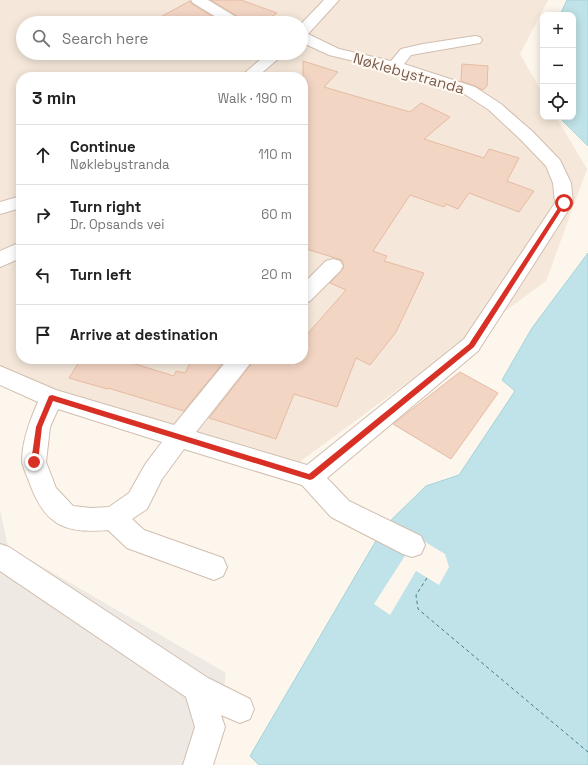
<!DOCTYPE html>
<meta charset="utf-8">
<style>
body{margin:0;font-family:"Space Grotesk",sans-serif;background:#f6f6f6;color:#222}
.controls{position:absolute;right:12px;top:12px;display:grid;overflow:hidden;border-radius:8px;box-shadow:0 2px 10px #0003}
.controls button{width:36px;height:36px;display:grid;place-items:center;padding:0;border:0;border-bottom:1px solid #e0e0e0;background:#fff;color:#222;font:20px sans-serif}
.stop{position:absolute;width:12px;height:12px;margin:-9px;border:3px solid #d93025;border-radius:50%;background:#fff}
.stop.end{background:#d93025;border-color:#fff;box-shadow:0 1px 4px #0008}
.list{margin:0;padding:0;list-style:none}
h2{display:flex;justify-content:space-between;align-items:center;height:52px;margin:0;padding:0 16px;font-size:17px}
h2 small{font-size:13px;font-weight:400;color:#767676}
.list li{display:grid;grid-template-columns:26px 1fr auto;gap:12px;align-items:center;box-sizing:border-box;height:60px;padding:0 16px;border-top:1px solid #e0e0e0}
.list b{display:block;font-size:15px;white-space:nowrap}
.list p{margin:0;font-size:13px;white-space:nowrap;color:#767676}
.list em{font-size:13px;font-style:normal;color:#767676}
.icon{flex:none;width:22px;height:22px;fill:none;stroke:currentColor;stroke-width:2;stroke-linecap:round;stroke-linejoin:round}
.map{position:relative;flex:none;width:588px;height:765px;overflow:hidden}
.search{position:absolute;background:#fff;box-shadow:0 2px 10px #0003;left:16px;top:16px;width:292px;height:44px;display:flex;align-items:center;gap:10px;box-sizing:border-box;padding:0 14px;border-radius:22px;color:#767676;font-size:15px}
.panel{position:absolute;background:#fff;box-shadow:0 2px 10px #0003;left:16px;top:72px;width:292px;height:292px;border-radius:16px}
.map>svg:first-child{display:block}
.residential{fill:#f5e8da;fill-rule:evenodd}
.industrial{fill:#efe9e4}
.water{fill:#bfe3e8;stroke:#a5d3da}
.pier{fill:#fdf6ec}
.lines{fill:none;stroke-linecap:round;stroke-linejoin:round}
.ferry{stroke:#437c86;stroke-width:1;stroke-dasharray:3.5 3;stroke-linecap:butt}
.building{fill:#f3d5c3;stroke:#e6bba3}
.minor-casing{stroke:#d1beb0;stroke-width:2}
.minor{fill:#fff;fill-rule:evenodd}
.route{fill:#d93025}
.labels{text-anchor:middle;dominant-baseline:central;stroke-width:4;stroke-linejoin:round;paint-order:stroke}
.street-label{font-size:15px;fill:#7a5c4d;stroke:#fffaf3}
</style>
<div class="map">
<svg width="588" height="765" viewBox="0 0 588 765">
<rect width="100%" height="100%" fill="#fdf6ec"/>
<!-- residential -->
<path class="residential" d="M0,0H548L520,54L543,94V117H556L587,169L546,281L298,463L0,380ZM23,23H301V53H23ZM21,77H303V359H21Z"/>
<!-- industrial -->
<path class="industrial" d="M0,509L8,547L226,673L217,741L208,765H0Z"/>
<!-- water -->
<g class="water">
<path d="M567,0H588V146L559,117H573V15H560Z"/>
<path d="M588,253V765H259L250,756L384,527L426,486L459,475L515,391L502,380L532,328Z"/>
</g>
<!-- pier -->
<path class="pier" d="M417,537L445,554L449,567L439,585L416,571L390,615L374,604Z"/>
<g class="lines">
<!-- ferry -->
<path class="ferry" d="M427,578L416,595L418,609L588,752"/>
</g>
<!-- building -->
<g class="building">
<path d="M211,0H241L277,13L262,23H244L242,19Z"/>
<path d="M190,1L192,4L223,23L151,22Z"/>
<path d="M303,61L338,72L324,87L410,112L421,103L450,117L424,139L484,158L489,149L519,158L507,181L534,191L519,212L469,193L458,209L446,204L444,207L410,195L373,251L387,256L384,261L424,273L396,332L370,365L356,358L337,407L294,394L276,439L209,418L250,366L253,359H303V339L346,290L330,283L344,267L342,260L303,248Z"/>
<path d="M462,64L488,66L487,86L483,90L475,86L461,81Z"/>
<path d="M81,359H119L174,376L176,371L185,373L192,359H226L184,411L108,388L107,389L69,378Z"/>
<path d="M460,372L498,393L451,459L393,424Z"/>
</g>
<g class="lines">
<!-- minor casing -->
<g class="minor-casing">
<g id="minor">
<path d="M191,0H208L241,20L243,23H226L193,3Z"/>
<path d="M324,0H339L308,34L339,49L391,61L401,49L423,44L475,36L480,37L482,40L480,43L411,55L404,64L475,87L501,104L533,132L560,160L571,183L573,203L478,351L327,478L349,501L421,536L425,545L421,554L412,557L403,554L331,517L302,485L184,449L162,479L147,509L132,519L144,530L223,558L227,567L223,576L214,580L127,548L108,530C67,534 45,526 30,484C28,478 23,468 22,461C22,441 30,420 38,402L0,385V366L56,390L174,425L228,359H252L249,365L196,432L307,465L464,339L555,203L553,183L546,166L521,140L489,110L463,93L391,70L329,55L301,42V24ZM58,409L162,442L146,463L129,493L109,507L91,508L73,506L56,488L46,462L50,427Z"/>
<path d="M268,53H285L257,77H240Z"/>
<path d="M21,196V208L0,214V202Z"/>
<path d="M21,242V258L0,267V251Z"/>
<path d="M333,259L340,261L343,266L340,271L310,301L303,304V284L326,261Z"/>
<path d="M0,544L9,547L208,678L250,699L254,709L250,719L240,723L221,715L225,727L213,765H183L195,727L186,697L0,571Z"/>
</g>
</g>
<!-- minor -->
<use href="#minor" class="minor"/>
</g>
<!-- route -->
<path class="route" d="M562,202L566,203L474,347L313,479L310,480L53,401L42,427L38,462L37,464H32L31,462L36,427L49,396L52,395L309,474L469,344Z"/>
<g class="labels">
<!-- street labels -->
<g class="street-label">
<text transform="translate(409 73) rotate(16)">Nøklebystranda</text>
</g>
</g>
</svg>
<div class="controls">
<button>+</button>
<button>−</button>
<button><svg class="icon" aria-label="locate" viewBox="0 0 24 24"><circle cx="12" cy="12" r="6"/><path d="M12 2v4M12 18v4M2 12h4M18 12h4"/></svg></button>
</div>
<div class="stop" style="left:564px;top:203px"></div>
<div class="stop end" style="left:34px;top:462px"></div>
<div class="search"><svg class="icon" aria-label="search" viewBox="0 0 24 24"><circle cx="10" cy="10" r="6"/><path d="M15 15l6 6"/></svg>Search here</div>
<section class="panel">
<h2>3 min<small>Walk · 190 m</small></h2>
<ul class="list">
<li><svg class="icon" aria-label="ahead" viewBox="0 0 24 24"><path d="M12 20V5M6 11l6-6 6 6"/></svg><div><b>Continue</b><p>Nøklebystranda</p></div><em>110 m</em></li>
<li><svg class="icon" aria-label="right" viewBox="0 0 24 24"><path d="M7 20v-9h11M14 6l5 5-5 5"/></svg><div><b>Turn right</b><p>Dr. Opsands vei</p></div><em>60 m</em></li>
<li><svg class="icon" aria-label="left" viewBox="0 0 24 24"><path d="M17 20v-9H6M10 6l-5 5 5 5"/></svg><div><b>Turn left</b></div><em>20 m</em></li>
<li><svg class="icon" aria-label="arrive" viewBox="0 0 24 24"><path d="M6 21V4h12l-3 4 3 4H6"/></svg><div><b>Arrive at destination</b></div></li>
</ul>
</section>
</div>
